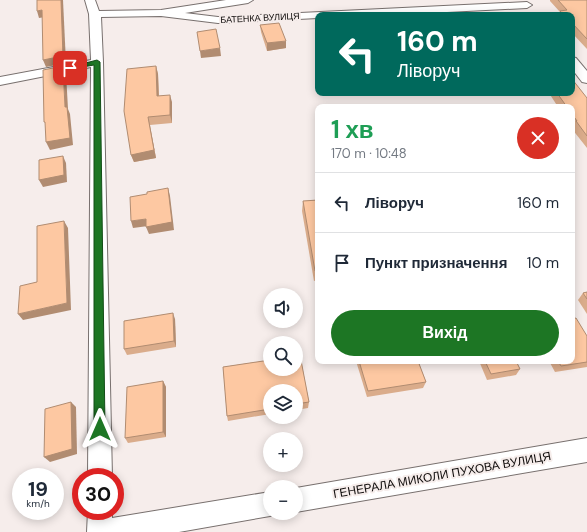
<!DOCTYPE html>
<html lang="uk">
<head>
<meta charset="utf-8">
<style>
	:root { --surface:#fff; --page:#f6f6f7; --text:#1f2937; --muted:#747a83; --line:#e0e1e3; --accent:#1d7624 }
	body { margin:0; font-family:"DM Sans",sans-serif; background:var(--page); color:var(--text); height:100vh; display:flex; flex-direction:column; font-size:15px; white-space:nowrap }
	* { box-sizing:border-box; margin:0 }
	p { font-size:13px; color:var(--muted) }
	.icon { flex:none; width:22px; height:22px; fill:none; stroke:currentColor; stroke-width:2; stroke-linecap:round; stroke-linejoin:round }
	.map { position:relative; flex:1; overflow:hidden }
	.panel { position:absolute; left:315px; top:104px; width:260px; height:260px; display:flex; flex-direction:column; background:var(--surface); border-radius:8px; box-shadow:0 2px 10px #0003 }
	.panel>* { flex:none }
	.top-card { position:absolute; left:315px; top:12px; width:260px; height:84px; border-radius:8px; box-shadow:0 2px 10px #0003; background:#00695c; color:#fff; overflow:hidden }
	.tools { position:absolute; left:263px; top:288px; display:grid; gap:8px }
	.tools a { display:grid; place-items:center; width:40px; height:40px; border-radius:50%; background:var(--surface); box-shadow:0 2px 10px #0003; font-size:20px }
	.speed { position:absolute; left:12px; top:468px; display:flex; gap:8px; font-size:20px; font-weight:700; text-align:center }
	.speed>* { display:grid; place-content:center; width:52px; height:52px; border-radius:50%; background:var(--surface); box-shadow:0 2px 10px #0003; line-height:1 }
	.speed small { font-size:10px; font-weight:400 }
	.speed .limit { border:6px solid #d22; background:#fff; color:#111 }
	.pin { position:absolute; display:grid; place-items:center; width:34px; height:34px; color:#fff; margin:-17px; border-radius:8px; box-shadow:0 2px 6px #0006 }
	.me { position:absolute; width:44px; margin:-22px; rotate:0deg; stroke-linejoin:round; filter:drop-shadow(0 0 3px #0008) }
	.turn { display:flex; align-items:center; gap:14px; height:84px; padding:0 16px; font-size:18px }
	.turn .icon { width:52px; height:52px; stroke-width:2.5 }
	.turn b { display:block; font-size:28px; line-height:34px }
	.round { display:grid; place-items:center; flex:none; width:42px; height:42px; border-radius:21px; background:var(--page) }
	.summary { display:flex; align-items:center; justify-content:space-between; height:68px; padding:0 16px }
	h1 { font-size:24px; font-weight:700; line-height:30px; color:#1e9e55 }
	.primary-button { display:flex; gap:8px; margin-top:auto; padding:8px 16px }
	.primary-button a { flex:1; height:46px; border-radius:24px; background:var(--accent); color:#fff; font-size:16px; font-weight:700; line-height:46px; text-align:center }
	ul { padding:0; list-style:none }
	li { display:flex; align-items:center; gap:12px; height:60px; padding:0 16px; border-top:1px solid var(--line) }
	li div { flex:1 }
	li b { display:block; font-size:15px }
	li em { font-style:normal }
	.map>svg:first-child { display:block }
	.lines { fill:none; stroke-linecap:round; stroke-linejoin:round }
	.street-casing { stroke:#78706e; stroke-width:2 }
	.street { fill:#fff; fill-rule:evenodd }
	.wall { fill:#daac8b }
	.shaded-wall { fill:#b18c71 }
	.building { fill:#fdc8a2; stroke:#b18c71 }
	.route { fill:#1d7624; stroke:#134d17 }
	.labels { text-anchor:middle; stroke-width:4; stroke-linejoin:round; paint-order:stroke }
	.far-street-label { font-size:9px; fill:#100d0c; stroke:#f6edeb }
	.near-street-label { font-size:12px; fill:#100d0c; stroke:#f6edeb }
</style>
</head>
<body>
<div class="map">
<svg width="587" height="532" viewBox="0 0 587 532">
	<rect width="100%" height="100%" fill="#f6edeb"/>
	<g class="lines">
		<g class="street-casing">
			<g id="street">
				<polygon points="85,0 95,0 99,11 161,10 226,0 253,0 248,3 185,13 218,17 527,2 532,5 527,8 389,15 318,15 318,18 218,23 161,16 101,17 103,62 112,477 88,477 91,67 0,85 0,77 91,60 89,14"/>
				<polygon points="572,57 576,58 587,71 587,83 582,82 572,69"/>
				<polygon points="587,438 587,462 296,512 296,488"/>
				<polygon points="270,492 270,513 278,513 270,516 179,532 87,532 88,511 112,511 112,518"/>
			</g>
		</g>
		<use href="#street" class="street"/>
	</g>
	<g class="wall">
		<polygon points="550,0 587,0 587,49 572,33 572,15 558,15 560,12 550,1"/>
		<polygon points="260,25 286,48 267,51 261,32"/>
		<polygon points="156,66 158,74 159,96 172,102 172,123 150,125 156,158 134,162 131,155"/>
		<polygon points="549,93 572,93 587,98 587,148 572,129 573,127 572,126 572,107 558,107"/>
		<polygon points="318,200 318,280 314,281 302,211 303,201"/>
		<polygon points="587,292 587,314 578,300 583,293"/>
		<polygon points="175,319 176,347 127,355 124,349"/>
		<polygon points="587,336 587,367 555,372 549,361 572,361"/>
		<polygon points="296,355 300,355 309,402 308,408 296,410 296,391 270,391 270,414 228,421 227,416 223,367 270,360 270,369 296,369"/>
		<polygon points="356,361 418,361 426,382 423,388 367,397"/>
		<polygon points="479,361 516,361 520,369 516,375 487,380"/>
		<polygon points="163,381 166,387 166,437 128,443 125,438"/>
	</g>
	<g class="shaded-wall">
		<polygon points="61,0 63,0 66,63 46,67 43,60"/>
		<polygon points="42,10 45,17 39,18 37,11"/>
		<polygon points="286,41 286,48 267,51 267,43"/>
		<polygon points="220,48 221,56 201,58 200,51"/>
		<polygon points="63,66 66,73 68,109 70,114 73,145 50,150 46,142 65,107"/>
		<polygon points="156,66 158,74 159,103 157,96"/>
		<polygon points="170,95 172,102 172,123 170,115"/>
		<polygon points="148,117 156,158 134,162 131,155"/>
		<polygon points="63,156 66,163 67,182 43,187 39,180"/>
		<polygon points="168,188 170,196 174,230 149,234 146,227"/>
		<polygon points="146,219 148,226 133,228 131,221"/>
		<polygon points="64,221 68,228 71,310 23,320 18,314 67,303"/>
		<polygon points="173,313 175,319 176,347 174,341"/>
		<polygon points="163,381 166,387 166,437 163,432"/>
		<polygon points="71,402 76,407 77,454 50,462 44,457"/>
	</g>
	<g class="building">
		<polygon points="37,0 61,0 63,56 43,60 42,10 37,11"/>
		<polygon points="558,0 587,0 587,39 572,23 572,15 564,15 560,11 567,10"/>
		<polygon points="471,14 472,15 444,15"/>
		<polygon points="279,23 286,41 267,43 260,25"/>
		<polygon points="216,29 220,48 200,51 197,32"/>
		<polygon points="63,66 65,107 67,107 70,138 46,142 45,122 44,122 43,70"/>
		<polygon points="156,66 157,96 170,95 170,115 148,117 154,150 131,155 124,111 127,69"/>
		<polygon points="572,79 587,98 587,136 576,121 577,121 572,114 572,107 567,107 557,93 572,93"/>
		<polygon points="63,156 64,175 39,180 39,160"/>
		<polygon points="168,188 172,222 146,227 146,219 131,221 130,197 147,194 147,192"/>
		<polygon points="318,200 318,271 315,271 303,201"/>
		<polygon points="64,221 67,303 18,314 20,286 37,282 37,226"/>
		<polygon points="587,292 587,299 583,293"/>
		<polygon points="173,313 174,341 124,349 124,321"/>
		<polygon points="576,318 587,336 587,362 561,366 558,361 572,361 572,319"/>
		<polygon points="296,355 300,355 309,402 296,404 296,391 270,391 270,409 227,416 223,367 270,360 270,369 296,369"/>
		<polygon points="359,361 418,361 426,382 368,391"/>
		<polygon points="485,361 516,361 520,369 491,374"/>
		<polygon points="163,381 163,432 125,438 127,387"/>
		<polygon points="71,402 72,449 44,457 45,409"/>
	</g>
	<polygon class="route" points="97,60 100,62 105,429 104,433 100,435 96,433 94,429 94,65 70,69 67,68"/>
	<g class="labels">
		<g class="far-street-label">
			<text transform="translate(260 18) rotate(-3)" y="3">БАТЕНКА ВУЛИЦЯ</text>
		</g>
		<g class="near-street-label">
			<text transform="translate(442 475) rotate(-10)" y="4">ГЕНЕРАЛА МИКОЛИ ПУХОВА ВУЛИЦЯ</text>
		</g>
	</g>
</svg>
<div class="tools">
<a><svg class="icon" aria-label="sound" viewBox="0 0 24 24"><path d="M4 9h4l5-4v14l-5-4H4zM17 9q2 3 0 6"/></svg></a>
<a><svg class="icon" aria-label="search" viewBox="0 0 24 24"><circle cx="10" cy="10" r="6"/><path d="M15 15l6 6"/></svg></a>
<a><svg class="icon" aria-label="layers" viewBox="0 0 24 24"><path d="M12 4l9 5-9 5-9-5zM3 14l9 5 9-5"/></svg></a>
<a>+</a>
<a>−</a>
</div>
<div class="speed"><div>19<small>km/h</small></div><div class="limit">30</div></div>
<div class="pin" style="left:70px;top:68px;background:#d93025"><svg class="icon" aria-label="arrive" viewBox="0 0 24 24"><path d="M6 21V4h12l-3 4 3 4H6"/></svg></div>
<svg class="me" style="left:100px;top:429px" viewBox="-20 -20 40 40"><path d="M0-17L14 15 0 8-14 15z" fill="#1d7624" stroke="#fff" stroke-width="4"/></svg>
<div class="top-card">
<div class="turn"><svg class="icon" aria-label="left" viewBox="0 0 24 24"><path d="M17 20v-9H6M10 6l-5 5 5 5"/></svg><div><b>160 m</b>Ліворуч</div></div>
</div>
<section class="panel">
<div class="summary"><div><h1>1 хв</h1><p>170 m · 10:48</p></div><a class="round" style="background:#d93025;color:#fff"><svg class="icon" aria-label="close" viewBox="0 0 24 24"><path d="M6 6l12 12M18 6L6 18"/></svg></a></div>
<ul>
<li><svg class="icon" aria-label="left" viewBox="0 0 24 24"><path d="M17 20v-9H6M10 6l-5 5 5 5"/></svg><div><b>Ліворуч</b></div><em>160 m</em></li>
<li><svg class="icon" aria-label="arrive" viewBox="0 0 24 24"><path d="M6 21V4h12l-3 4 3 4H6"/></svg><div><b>Пункт призначення</b></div><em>10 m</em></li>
</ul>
<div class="primary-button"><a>Вихід</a></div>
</section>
</div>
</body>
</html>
